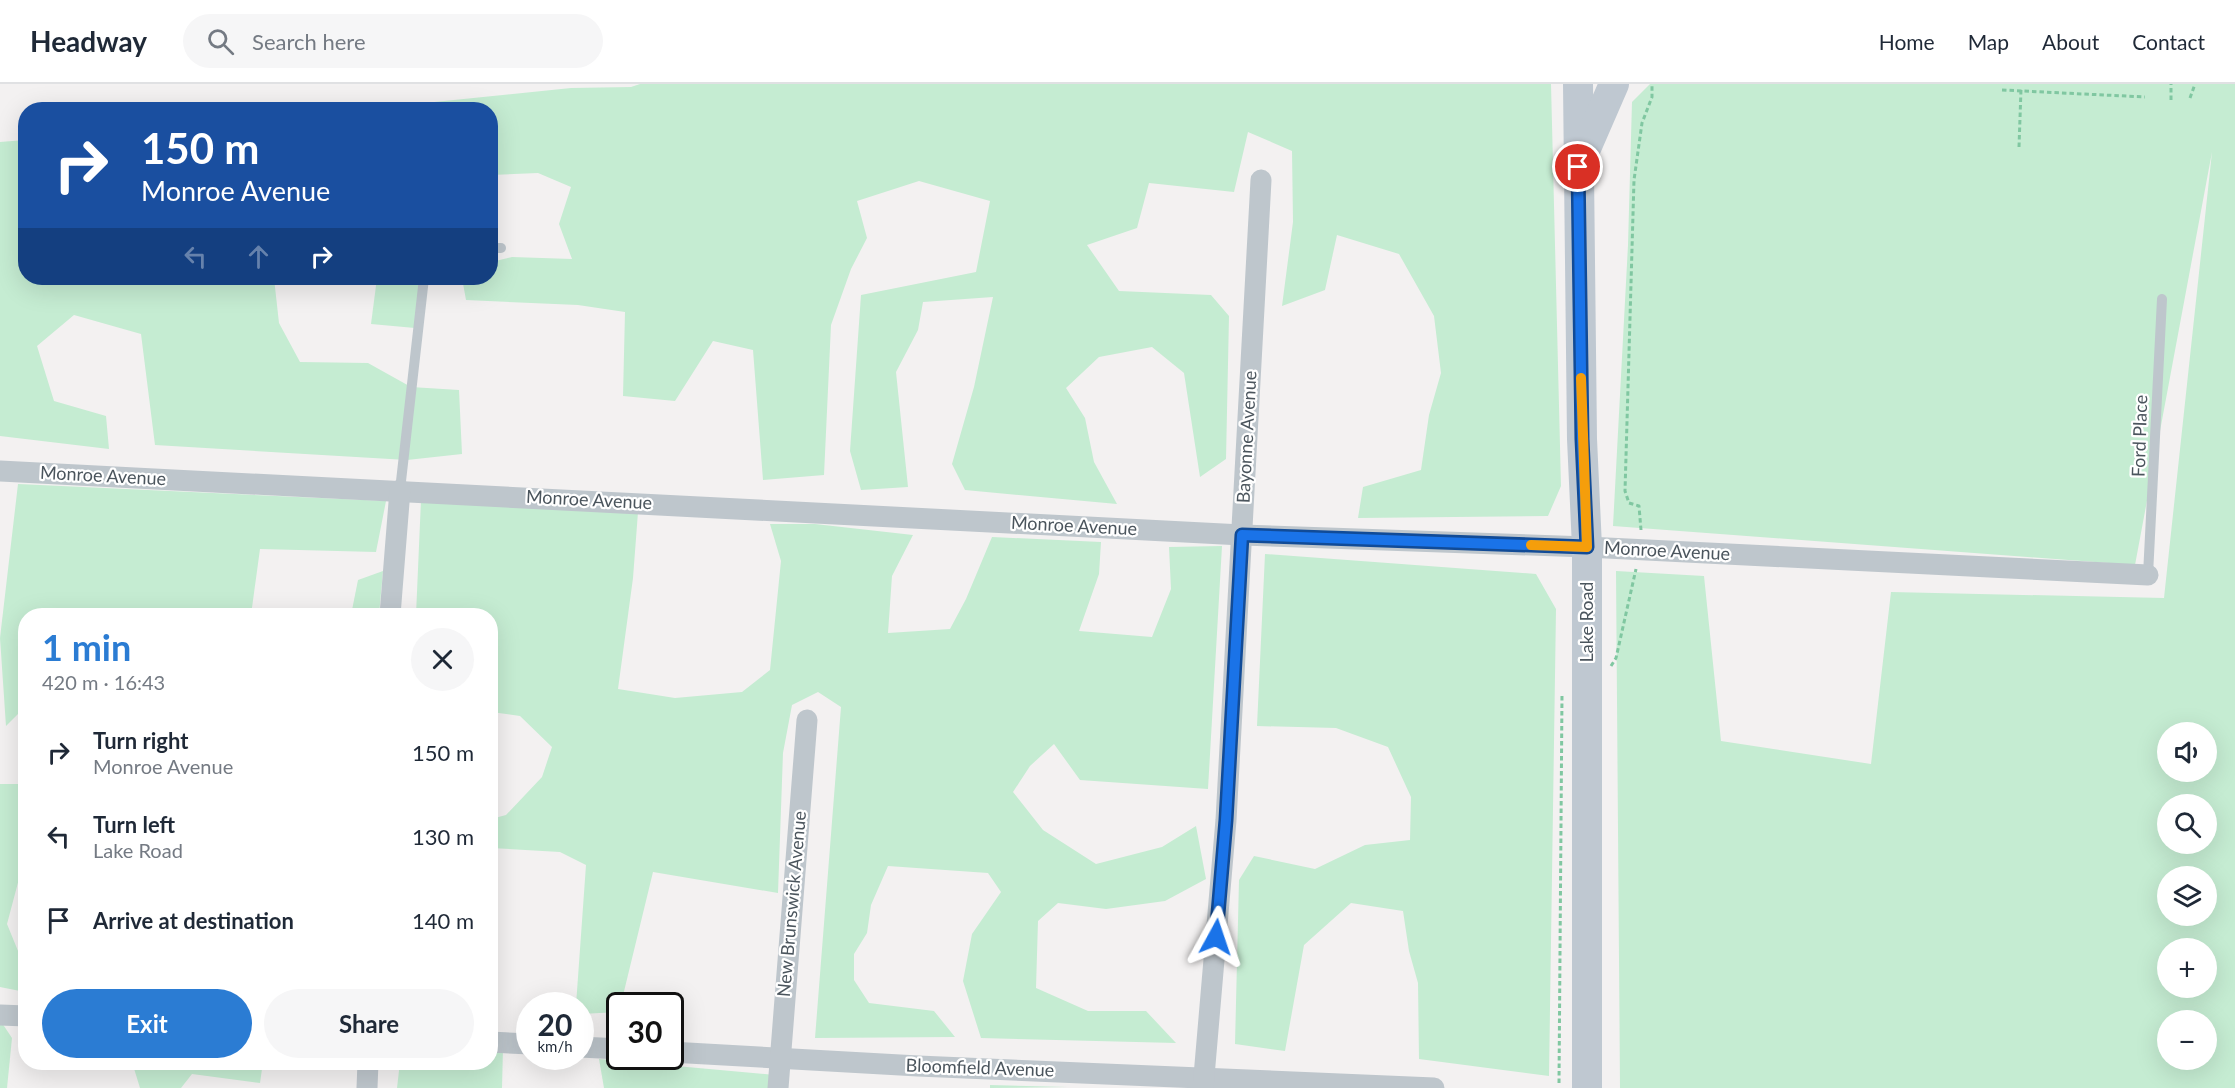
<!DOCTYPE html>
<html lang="en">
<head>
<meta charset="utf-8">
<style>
	:root { --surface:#fff; --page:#f6f6f7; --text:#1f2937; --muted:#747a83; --line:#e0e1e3; --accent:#2b7cd3 }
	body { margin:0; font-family:Lato,sans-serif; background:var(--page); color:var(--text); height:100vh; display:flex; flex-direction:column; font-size:22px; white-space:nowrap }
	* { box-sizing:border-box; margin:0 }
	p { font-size:20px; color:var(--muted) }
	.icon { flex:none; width:33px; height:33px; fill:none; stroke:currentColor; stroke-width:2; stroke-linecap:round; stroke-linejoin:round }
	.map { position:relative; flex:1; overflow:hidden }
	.sheet { position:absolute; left:18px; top:524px; width:480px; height:462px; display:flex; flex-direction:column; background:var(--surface); border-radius:24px; box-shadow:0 6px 24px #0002 }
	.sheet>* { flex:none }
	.guide { position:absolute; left:18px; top:18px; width:480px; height:183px; border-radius:24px; box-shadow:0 6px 24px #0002; background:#1a4fa0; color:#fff; overflow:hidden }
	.fabs { position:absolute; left:2157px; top:638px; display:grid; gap:12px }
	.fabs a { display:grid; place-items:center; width:60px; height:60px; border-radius:50%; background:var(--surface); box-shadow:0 6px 24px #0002; font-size:30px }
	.speed { position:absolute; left:516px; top:908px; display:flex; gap:12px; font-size:30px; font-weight:700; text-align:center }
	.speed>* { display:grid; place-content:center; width:78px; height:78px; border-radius:50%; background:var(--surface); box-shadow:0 6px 24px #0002; line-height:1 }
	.speed small { font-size:15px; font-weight:400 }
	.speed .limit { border:3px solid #111; border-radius:9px; background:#fff; color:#111 }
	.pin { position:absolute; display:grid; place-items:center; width:51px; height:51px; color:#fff; margin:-26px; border:3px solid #fff; border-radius:50%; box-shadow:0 2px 6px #0007 }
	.me { position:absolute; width:66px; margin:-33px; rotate:5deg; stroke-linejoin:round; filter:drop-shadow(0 0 4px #0008) }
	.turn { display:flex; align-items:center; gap:21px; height:126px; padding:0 24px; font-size:27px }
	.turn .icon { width:78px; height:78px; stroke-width:2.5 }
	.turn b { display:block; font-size:42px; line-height:51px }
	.lanes { display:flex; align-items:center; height:57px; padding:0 24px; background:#0003; justify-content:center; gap:30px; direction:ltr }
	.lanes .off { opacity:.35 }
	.round { display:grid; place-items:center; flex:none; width:63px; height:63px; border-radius:32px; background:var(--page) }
	.headline { display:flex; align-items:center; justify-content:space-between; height:102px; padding:0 24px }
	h1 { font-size:36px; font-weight:700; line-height:45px; color:var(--accent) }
	.action { display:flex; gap:12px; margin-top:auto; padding:12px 24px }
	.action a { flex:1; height:69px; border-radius:36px; background:var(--accent); color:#fff; font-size:24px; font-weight:700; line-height:69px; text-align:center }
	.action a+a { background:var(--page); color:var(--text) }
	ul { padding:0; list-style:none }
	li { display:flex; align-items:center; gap:18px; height:84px; padding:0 24px }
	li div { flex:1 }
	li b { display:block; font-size:22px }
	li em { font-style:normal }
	header { display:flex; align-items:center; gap:36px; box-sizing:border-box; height:84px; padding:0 30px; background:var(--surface); border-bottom:2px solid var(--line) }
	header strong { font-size:28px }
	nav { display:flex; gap:33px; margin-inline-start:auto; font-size:21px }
	.search { width:420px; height:54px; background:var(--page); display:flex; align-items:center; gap:15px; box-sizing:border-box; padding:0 21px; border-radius:33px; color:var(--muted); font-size:22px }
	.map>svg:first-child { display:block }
	.green { fill:#c5ecd2; fill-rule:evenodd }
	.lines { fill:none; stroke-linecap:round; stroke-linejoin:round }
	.path { stroke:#80c7a1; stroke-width:3; stroke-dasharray:4.5 3; stroke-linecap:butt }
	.lane { stroke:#bec6cc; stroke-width:10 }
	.street { stroke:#bec6cc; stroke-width:21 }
	.secondary { stroke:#bfc8d1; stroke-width:30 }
	.route-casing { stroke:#114b97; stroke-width:15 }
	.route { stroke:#1a73e8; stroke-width:10 }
	.slow { stroke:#f59e0b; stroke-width:10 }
	.labels { text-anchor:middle; stroke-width:4.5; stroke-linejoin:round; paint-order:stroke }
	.street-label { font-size:18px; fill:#4b555d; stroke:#fff }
</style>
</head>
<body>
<header>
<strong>Headway</strong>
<div class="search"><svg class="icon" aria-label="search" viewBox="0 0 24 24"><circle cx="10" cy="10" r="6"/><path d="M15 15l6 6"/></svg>Search here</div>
<nav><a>Home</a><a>Map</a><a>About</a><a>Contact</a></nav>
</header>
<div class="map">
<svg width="2235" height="1004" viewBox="0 0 2235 1004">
	<rect width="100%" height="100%" fill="#f3f1f1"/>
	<g class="green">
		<polygon points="640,0 1551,0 1561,402 1548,432 1358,434 1363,403 1421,386 1429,331 1441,289 1434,232 1399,170 1337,151 1325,206 1282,222 1293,138 1292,67 1248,48 1234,108 1149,99 1137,144 1087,161 1119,207 1211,211 1229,232 1226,375 1200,393 1184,289 1152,263 1099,273 1066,304 1085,334 1094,378 1117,420 965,406 952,380 974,303 993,213 923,218 918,246 896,288 908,403 861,406 850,367 861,211 976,188 990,117 919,97 857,117 867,154 851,185 831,241 824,391 763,396 753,266 713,257 675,317 623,312 625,228 578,221 466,216 462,194 490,194 491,178 512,173 572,175 559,140 571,103 538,89 491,91 490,26 366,25 571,4 631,3"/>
		<path d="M1650,0H2235V1004H1620L1616,487L1704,492L1721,657L1871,680L1891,508L2164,514L2212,68L2135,481L1613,442L1628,161L1632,18ZM2168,648H2206V687H2168ZM2168,720H2206V759H2168ZM2168,792H2206V831H2168ZM2168,864H2206V903H2168ZM2168,936H2206V975H2168Z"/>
		<polygon points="25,56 26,194 274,194 279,239 300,278 368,279 411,303 459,306 462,370 407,376 155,361 141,250 74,231 37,262 54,317 106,332 109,365 0,352 0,58"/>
		<polygon points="377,194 423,194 415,244 371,240"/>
		<polygon points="18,400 386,417 376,468 260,465 251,531 26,531 25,623 6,642 0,554"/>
		<polygon points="421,416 638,428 633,494 618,605 675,614 742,608 770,586 781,477 770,440 815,440 913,451 892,492 888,549 950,545 966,515 992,453 1101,458 1099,490 1079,547 1152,553 1171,505 1169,463 1222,462 1208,705 1080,696 1054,660 1030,682 1013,708 1043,746 1096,780 1162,763 1196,742 1206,795 1165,817 1106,825 1058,819 1038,837 1036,904 1088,927 1146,927 1176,959 981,954 963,897 972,850 1001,808 988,789 888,782 871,821 867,849 854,870 854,896 869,919 934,927 955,953 815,954 841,623 818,608 792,621 783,669 778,809 653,788 619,928 581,930 580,921 576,921 586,781 560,768 491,764 491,735 506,731 542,693 552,663 520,632 491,628 490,531 416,531"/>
		<polygon points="1265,470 1536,490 1556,525 1549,992 1419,975 1418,899 1409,867 1403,827 1351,819 1304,861 1285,967 1235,960 1239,796 1254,772 1315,785 1365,761 1410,756 1411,713 1388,663 1336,644 1257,642"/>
		<polygon points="383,487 379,531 351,531 358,496"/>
		<polygon points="0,700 25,700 25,786 20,791 7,840 25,884 25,908 0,903"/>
		<polygon points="0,936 12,954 7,1004 0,1004"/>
		<polygon points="491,964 503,964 502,1004 397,1004 400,978 490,978"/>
		<polygon points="599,975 775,991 774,1004 604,1004"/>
		<polygon points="132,978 263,978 260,999 192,990 181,1004 140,1004"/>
		<polygon points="990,1001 1068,1003 990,1004"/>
	</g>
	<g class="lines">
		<g class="path">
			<polyline points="2002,6 2145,13"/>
			<polyline points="2190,14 2195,0"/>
			<polyline points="2171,16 2171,0"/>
			<polyline points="2019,63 2021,5"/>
			<polyline points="1641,446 1639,422 1629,419 1625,407 1634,96 1642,39 1652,13 1652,0"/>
			<polyline points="1611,582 1616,574 1636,485"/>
			<polyline points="1559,999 1562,611"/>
		</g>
		<g class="lane">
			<polyline points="490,164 501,164"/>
			<polyline points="400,406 424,194"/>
			<polyline points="2148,491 2162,215"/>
		</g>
		<g class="street">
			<polyline points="0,387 1242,451 1587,463 2148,491"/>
			<polyline points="390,531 400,406"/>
			<polyline points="0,931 26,932"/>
			<polyline points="490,958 530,960"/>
			<polyline points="580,963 620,965"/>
			<polyline points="670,968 918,982 1434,1004"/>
			<polyline points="367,1004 368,978"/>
			<polyline points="778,1004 807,636"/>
			<polyline points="1203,1004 1226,736 1261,96"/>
		</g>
		<g class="secondary">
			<polyline points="1578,0 1582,355 1587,463 1587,1004"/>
			<polyline points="1584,69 1614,0"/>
		</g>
	</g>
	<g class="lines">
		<g class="route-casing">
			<polyline id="route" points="1216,853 1226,736 1242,451 1587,463 1582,355 1578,83"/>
		</g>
		<use href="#route" class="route"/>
		<polyline class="slow" points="1531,461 1587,463 1581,294"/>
	</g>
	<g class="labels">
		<g class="street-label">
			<text transform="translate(2140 352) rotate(-88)" y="6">Ford Place</text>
			<text transform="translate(1247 353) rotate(-87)" y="6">Bayonne Avenue</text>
			<text transform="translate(103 392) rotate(3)" y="6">Monroe Avenue</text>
			<text transform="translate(589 416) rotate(3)" y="6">Monroe Avenue</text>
			<text transform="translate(1074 442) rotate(3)" y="6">Monroe Avenue</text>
			<text transform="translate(1667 467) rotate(3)" y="6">Monroe Avenue</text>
			<text transform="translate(1587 538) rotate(-90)" y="6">Lake Road</text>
			<text transform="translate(792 820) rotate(-85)" y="6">New Brunswick Avenue</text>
			<text transform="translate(980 984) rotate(2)" y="6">Bloomfield Avenue</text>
		</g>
	</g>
</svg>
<div class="fabs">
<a><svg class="icon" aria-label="sound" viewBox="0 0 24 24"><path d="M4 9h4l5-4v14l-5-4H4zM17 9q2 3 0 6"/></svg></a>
<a><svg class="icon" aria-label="search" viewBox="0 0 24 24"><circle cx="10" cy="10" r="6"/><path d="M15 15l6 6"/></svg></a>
<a><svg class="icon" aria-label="layers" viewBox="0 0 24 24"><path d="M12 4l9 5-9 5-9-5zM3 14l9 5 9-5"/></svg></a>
<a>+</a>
<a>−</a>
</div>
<div class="speed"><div>20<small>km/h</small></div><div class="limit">30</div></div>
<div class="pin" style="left:1578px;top:83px;background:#d93025"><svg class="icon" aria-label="arrive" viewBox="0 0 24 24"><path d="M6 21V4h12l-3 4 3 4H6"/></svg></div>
<svg class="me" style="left:1216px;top:853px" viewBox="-20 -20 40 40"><path d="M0-17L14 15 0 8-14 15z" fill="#1a73e8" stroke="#fff" stroke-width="4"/></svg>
<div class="guide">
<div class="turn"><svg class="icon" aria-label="right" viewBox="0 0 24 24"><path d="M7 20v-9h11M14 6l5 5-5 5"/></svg><div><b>150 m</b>Monroe Avenue</div></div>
<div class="lanes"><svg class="icon off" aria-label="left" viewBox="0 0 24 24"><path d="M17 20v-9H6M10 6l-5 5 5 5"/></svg><svg class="icon off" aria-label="ahead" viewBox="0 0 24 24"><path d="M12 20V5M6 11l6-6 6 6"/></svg><svg class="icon" aria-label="right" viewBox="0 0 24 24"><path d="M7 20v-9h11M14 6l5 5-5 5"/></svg></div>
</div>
<section class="sheet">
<div class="headline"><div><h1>1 min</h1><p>420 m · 16:43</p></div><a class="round"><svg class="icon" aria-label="close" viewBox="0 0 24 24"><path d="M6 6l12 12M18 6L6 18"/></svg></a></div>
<ul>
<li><svg class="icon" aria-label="right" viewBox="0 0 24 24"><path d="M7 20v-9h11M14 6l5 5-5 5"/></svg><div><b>Turn right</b><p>Monroe Avenue</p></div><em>150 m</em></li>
<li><svg class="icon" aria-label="left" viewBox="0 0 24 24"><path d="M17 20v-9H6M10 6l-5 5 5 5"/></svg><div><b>Turn left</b><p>Lake Road</p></div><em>130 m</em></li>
<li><svg class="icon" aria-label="arrive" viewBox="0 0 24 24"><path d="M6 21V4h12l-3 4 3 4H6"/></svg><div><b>Arrive at destination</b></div><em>140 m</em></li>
</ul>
<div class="action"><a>Exit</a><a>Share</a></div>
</section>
</div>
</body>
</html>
